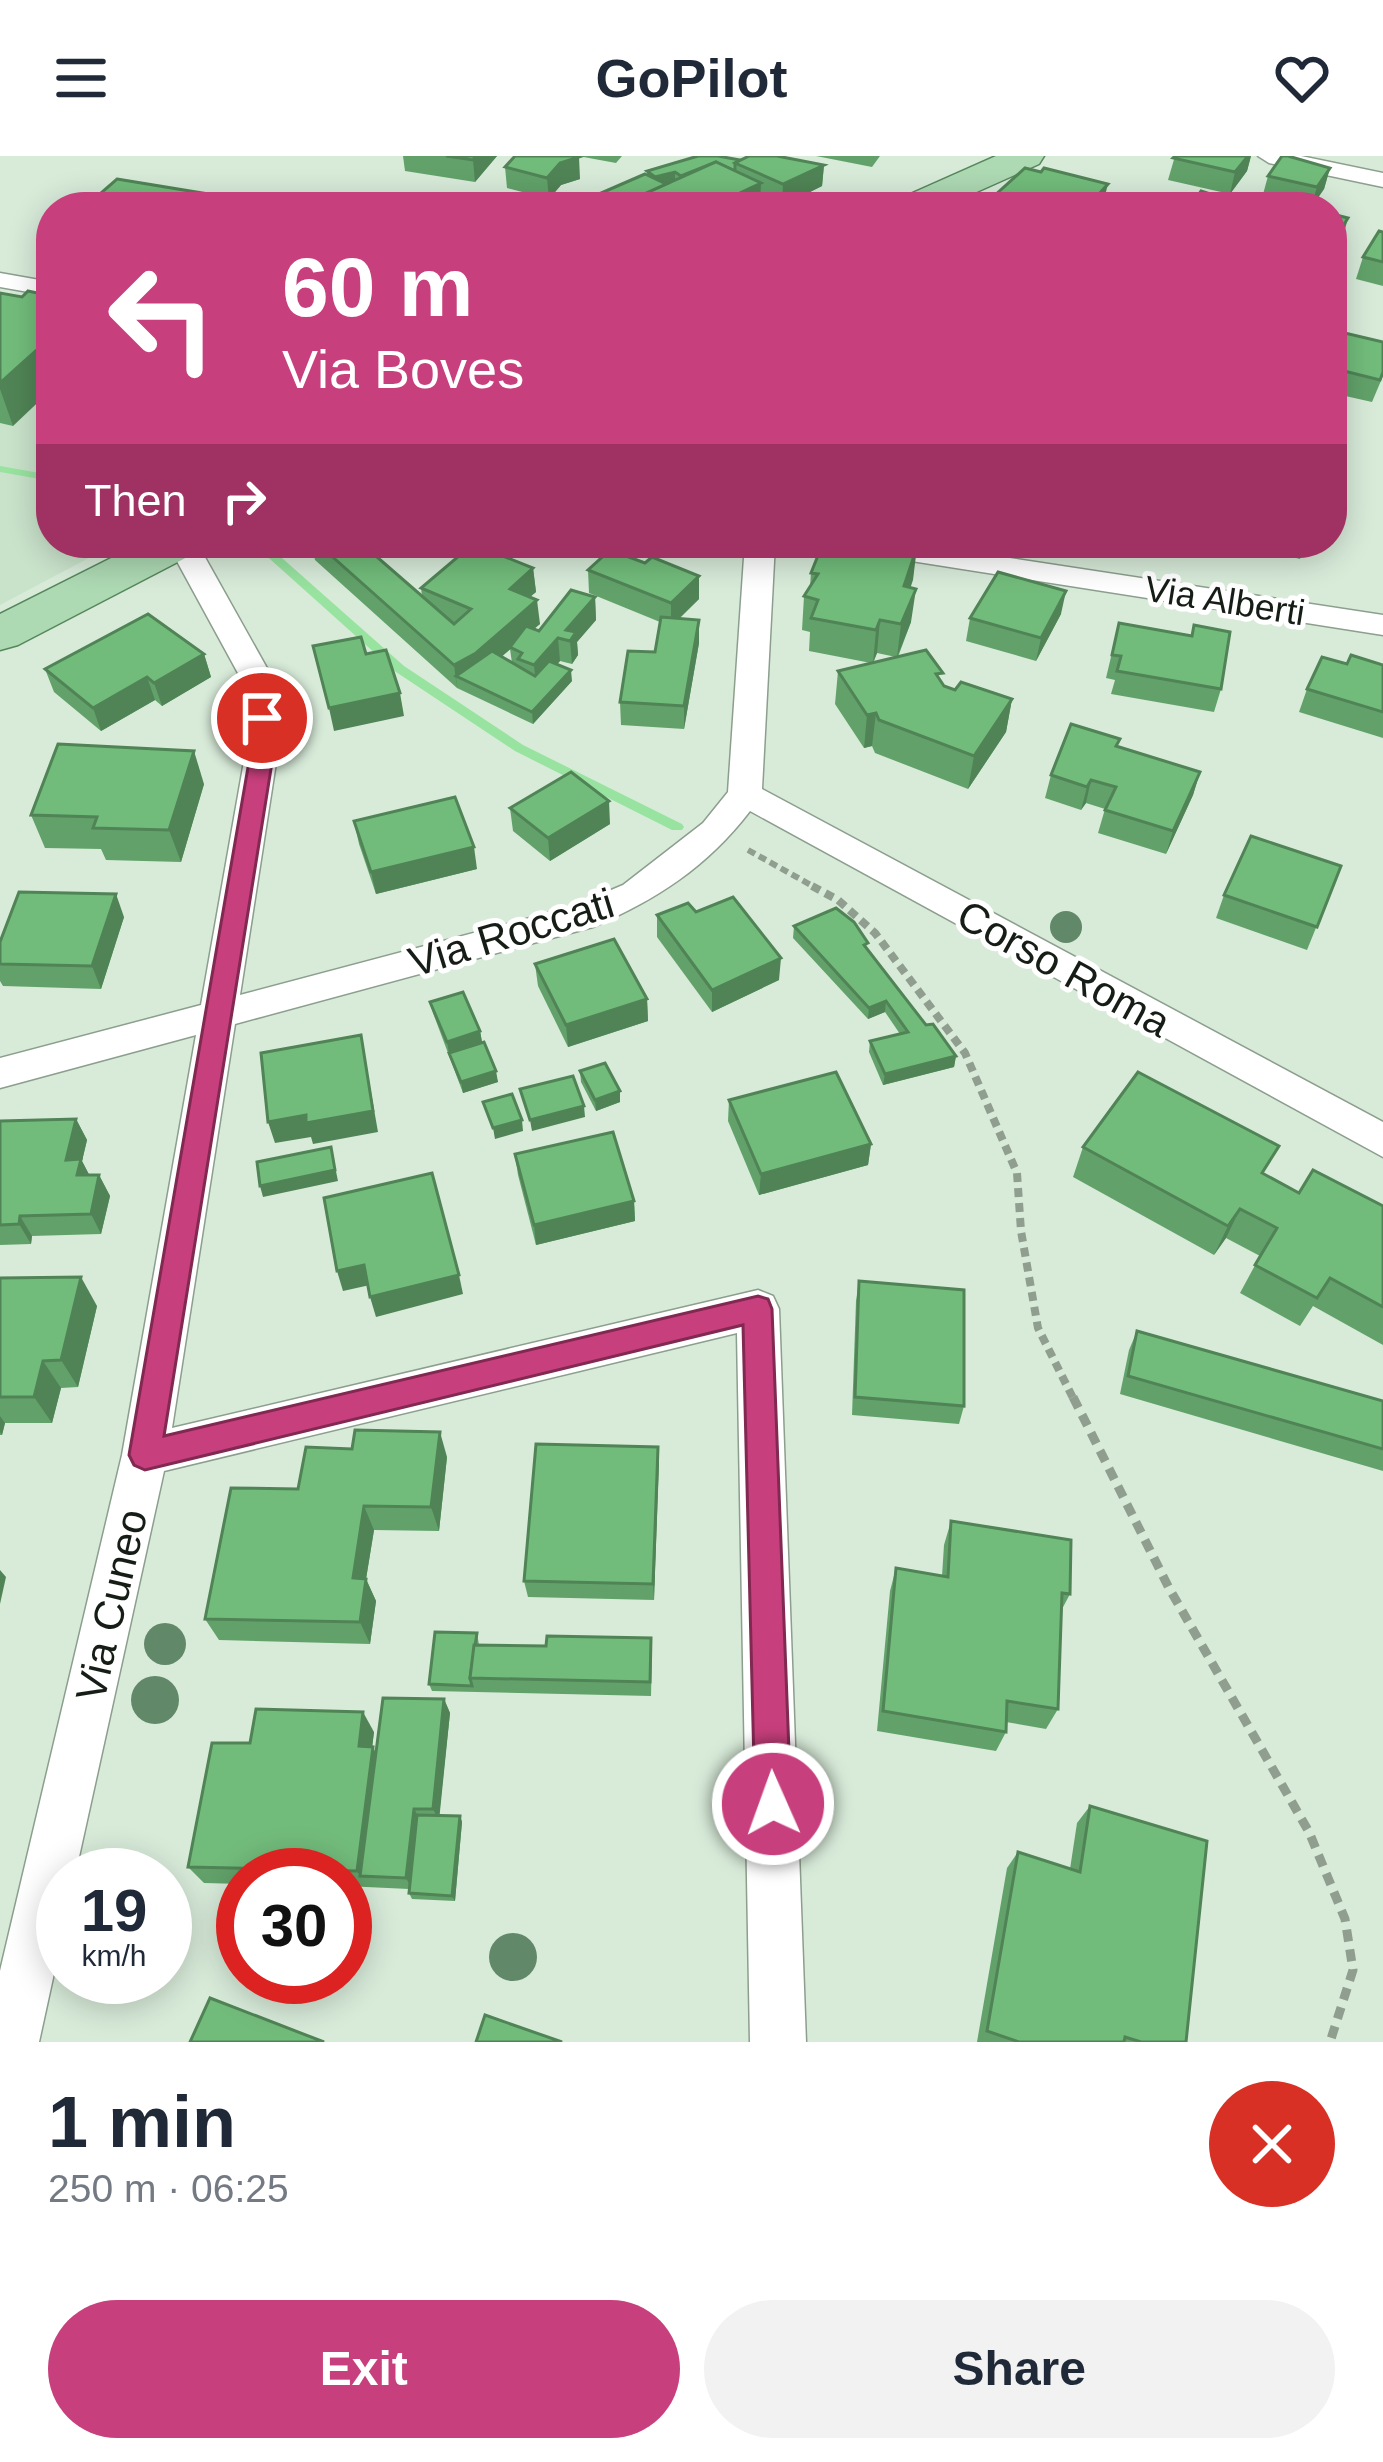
<!DOCTYPE html>
<html lang="en">
<head>
<meta charset="utf-8">
<style>
	:root { --surface:#fff; --page:#f2f2f3; --text:#1f2937; --muted:#747a83; --accent:#c73f7c }
	body { margin:0; font-family:Helvetica,sans-serif; background:var(--page); color:var(--text); height:100vh; display:flex; flex-direction:column; font-size:45px; white-space:nowrap }
	* { box-sizing:border-box; margin:0 }
	p { font-size:39px; color:var(--muted) }
	.icon { flex:none; width:66px; height:66px; fill:none; stroke:currentColor; stroke-width:2; stroke-linecap:round; stroke-linejoin:round }
	.map { position:relative; height:1886px; overflow:hidden }
	.side { display:flex; flex-direction:column; background:var(--surface); flex:1 }
	.side>* { flex:none }
	.banner { position:absolute; left:36px; top:36px; width:1311px; height:366px; border-radius:48px; box-shadow:0 6px 30px #0003; background:#c73f7c; color:#fff; overflow:hidden }
	.speed { position:absolute; left:36px; top:1692px; display:flex; gap:24px; font-size:60px; font-weight:700; text-align:center }
	.speed>* { display:grid; place-content:center; width:156px; height:156px; border-radius:50%; background:var(--surface); box-shadow:0 6px 30px #0003; line-height:1 }
	.speed small { font-size:30px; font-weight:400 }
	.speed .limit { border:18px solid #d22; background:#fff; color:#111 }
	.pin { position:absolute; display:grid; place-items:center; width:102px; height:102px; color:#fff; margin:-51px; border:6px solid #fff; border-radius:50%; box-shadow:0 3px 12px #0007 }
	.me { position:absolute; width:132px; margin:-66px; rotate:358deg; stroke-linejoin:round; filter:drop-shadow(0 0 9px #0008) }
	.turn { display:flex; align-items:center; gap:42px; height:252px; padding:0 48px; font-size:54px }
	.turn .icon { width:156px; height:156px; stroke-width:2.5 }
	.turn b { display:block; font-size:84px; line-height:102px }
	.then { display:flex; align-items:center; height:114px; padding:0 48px; background:#0003; gap:24px; font-size:45px }
	.round { display:grid; place-items:center; flex:none; width:126px; height:126px; border-radius:63px; background:var(--page) }
	.headline { display:flex; align-items:center; justify-content:space-between; height:204px; padding:0 48px }
	h1 { font-size:72px; font-weight:700; line-height:90px }
	.primary-button { display:flex; gap:24px; margin-top:auto; padding:24px 48px }
	.primary-button a { flex:1; height:138px; border-radius:72px; background:var(--accent); color:#fff; font-size:48px; font-weight:700; line-height:138px; text-align:center }
	.primary-button a+a { background:var(--page); color:var(--text) }
	header { display:flex; justify-content:space-between; align-items:center; height:156px; padding:0 48px; background:var(--surface); font-size:54px; font-weight:700 }
	.map>svg:first-child { display:block }
	.built { fill:#c9e2ca }
	.lines { fill:none; stroke-linecap:round; stroke-linejoin:round }
	.stream { fill:#98e3a0; fill-rule:evenodd }
	.street-casing { stroke:#8c9e8d; stroke-width:3 }
	.primary-casing { stroke:#55875b; stroke-width:3 }
	.path-far2 { stroke:#909e90; stroke-width:6; stroke-dasharray:8 4.5; stroke-linecap:butt }
	.path-far1 { stroke:#909e90; stroke-width:8; stroke-dasharray:9 6; stroke-linecap:butt }
	.path { stroke:#909e90; stroke-width:9; stroke-dasharray:12 8; stroke-linecap:butt }
	.street { fill:#fff; fill-rule:evenodd }
	.primary { fill:#add9b3; fill-rule:evenodd }
	.tree { fill:#618869 }
	.wall { fill:#62a26a; fill-rule:evenodd }
	.shaded-wall { fill:#508456 }
	.building { fill:#72bc7b; stroke:#508456; stroke-width:3 }
	.route { fill:#c73f7c; stroke:#812951; stroke-width:3 }
	.labels { text-anchor:middle; stroke-width:10; stroke-linejoin:round; paint-order:stroke }
	.far-street-label { font-size:36px; fill:#161d16; stroke:#fff }
	.street-label { font-size:42px; fill:#161d16; stroke:#fff }
</style>
</head>
<body>
<header><svg class="icon" aria-label="menu" viewBox="0 0 24 24"><path d="M4 6h16M4 12h16M4 18h16"/></svg>GoPilot<svg class="icon" aria-label="heart" viewBox="0 0 24 24"><path d="M12 20l-8-8c-3-5 5-10 8-4 3-6 11-1 8 4z"/></svg></header>
<div class="map">
<svg width="1383" height="1886" viewBox="0 0 1383 1886">
	<rect width="100%" height="100%" fill="#d8ebd9"/>
	<polygon class="built" points="0,139 51,148 51,387 117,387 0,449"/>
	<g class="lines">
		<g class="stream">
			<polygon points="0,310 51,319 51,325 0,316"/>
			<polygon points="252,387 265,387 404,510 523,589 682,668 684,671 682,674 672,674 515,595 396,516"/>
		</g>
		<g class="street-casing">
			<g id="street">
				<polygon points="1258,0 1301,0 1383,17 1383,31 1269,7"/>
				<polygon points="0,117 51,126 51,140 0,131"/>
				<path d="M167,387H197L277,530L278,594L240,839L571,751L623,729L703,667L728,636L745,387H775L762,633L1383,966V1001L750,655C707,711 656,744 593,771L235,868L172,1272L758,1134L773,1140L779,1153L806,1886H750L737,1177L164,1315L75,1719H63V1776L39,1886H0V1815L122,1299L196,879L0,932V902L201,849L246,594L245,530Z"/>
				<polygon points="839,387 911,387 1383,459 1383,479 854,396"/>
			</g>
		</g>
		<g class="primary-casing">
			<g id="primary">
				<polygon points="996,0 1044,0 1039,8 943,51 893,51 899,43"/>
				<polygon points="141,387 202,387 195,397 18,489 0,494 0,458"/>
			</g>
		</g>
		<polyline class="path-far2" points="748,694 818,733"/>
		<polyline class="path-far1" points="812,730 838,744 875,777 965,897 1017,1017 1021,1075 1038,1172 1074,1244"/>
		<polyline class="path" points="1073,1241 1169,1432 1309,1676 1345,1763 1353,1814 1330,1886"/>
		<use href="#street" class="street"/>
		<use href="#primary" class="primary"/>
	</g>
	<g class="tree">
		<circle cx="1066" cy="771" r="16"/>
		<circle cx="165" cy="1488" r="21"/>
		<circle cx="155" cy="1544" r="24"/>
		<circle cx="513" cy="1801" r="24"/>
	</g>
	<g class="wall">
		<polygon points="403,0 497,0 475,26 405,15"/>
		<polygon points="578,0 622,0 616,7"/>
		<polygon points="816,0 880,0 872,11"/>
		<polygon points="1175,0 1251,0 1247,15 1230,38 1168,24"/>
		<polygon points="740,4 824,9 822,30 782,50 761,40 760,51 647,19 647,15"/>
		<polygon points="505,11 580,23 561,29 549,43 507,32"/>
		<polygon points="1330,12 1324,33 1312,51 1301,51 1262,42 1268,20"/>
		<polygon points="1383,76 1383,130 1356,123 1363,101"/>
		<polygon points="0,137 22,141 13,270 0,267"/>
		<polygon points="1332,174 1383,220 1372,246 1332,237"/>
		<path d="M311,387H361L422,440L421,432L533,412L536,436L529,441L540,468L533,473L539,475L595,441L596,464L577,486L578,499L572,508L560,505L557,508L572,525L533,568L457,532L315,404ZM510,493L512,507L501,501Z"/>
		<polygon points="1238,387 1306,387 1300,403"/>
		<path d="M917,391L910,431L911,466L898,501L941,526L944,530L955,534L1012,543L1006,576L968,633L875,597L872,590L864,592L835,548L838,515L871,507L809,495L810,476L802,474L804,440L810,431L811,417ZM877,497L896,501L873,507Z"/>
		<polygon points="645,407 699,420 699,443 679,463 699,487 684,573 621,569 620,546 655,496 660,466 589,437 588,414"/>
		<polygon points="1061,458 1036,505 966,485 970,462"/>
		<polygon points="1119,467 1191,480 1194,469 1221,533 1214,556 1111,538 1115,524 1106,522"/>
		<polygon points="204,498 211,521 162,550 155,544 101,575 54,536 45,513"/>
		<polygon points="1347,508 1383,509 1383,582 1299,556 1307,533"/>
		<polygon points="1120,583 1117,591 1200,616 1193,639 1166,698 1098,677 1105,653 1086,647 1081,654 1045,642 1051,619"/>
		<polygon points="204,628 181,706 106,704 101,693 45,692 31,659"/>
		<polygon points="510,652 610,668 550,705 513,675"/>
		<polygon points="354,665 477,713 376,738 359,688"/>
		<polygon points="1341,710 1307,794 1216,762 1224,739"/>
		<polygon points="696,756 779,824 712,856 657,781 657,759"/>
		<polygon points="124,761 101,833 3,830 0,825 0,786"/>
		<polygon points="794,770 868,794 926,869 956,900 954,911 883,929 869,896 870,885 900,878 885,856 868,863 793,782"/>
		<polygon points="535,808 647,843 648,865 568,891 538,830"/>
		<polygon points="430,846 480,875 482,886 498,926 463,937 433,857"/>
		<polygon points="580,915 620,935 620,946 596,955 581,926"/>
		<polygon points="729,944 871,988 868,1009 759,1039 728,965"/>
		<polygon points="76,963 87,984 82,1005 89,1019 99,1019 110,1040 101,1078 32,1080 31,1088 0,1089 0,965"/>
		<polygon points="1083,991 1265,1019 1299,1037 1383,1050 1383,1189 1313,1150 1300,1170 1240,1137 1260,1100 1226,1082 1214,1099 1073,1021"/>
		<polygon points="515,998 634,1045 635,1065 536,1089 518,1019"/>
		<polygon points="0,1122 97,1150 78,1231 61,1232 52,1267 5,1267 2,1279 0,1279"/>
		<polygon points="859,1125 964,1250 959,1268 852,1259 856,1145"/>
		<polygon points="1137,1175 1383,1245 1383,1315 1120,1238 1129,1194"/>
		<polygon points="658,1291 654,1444 528,1441 524,1425"/>
		<polygon points="447,1301 439,1375 374,1374 366,1423 376,1445 370,1488 219,1484 205,1463 298,1333"/>
		<polygon points="951,1365 1070,1438 1061,1455 1058,1553 1046,1573 1006,1566 1006,1576 996,1595 877,1575 890,1435 896,1412 942,1420 944,1389"/>
		<polygon points="477,1477 479,1489 652,1497 651,1540 432,1535 429,1528"/>
		<polygon points="444,1543 450,1557 439,1659 460,1660 462,1666 455,1745 412,1743 409,1737 409,1733 345,1730 345,1719 243,1719 243,1728 204,1727 188,1711 250,1587 374,1576 372,1591 376,1598"/>
		<polygon points="1090,1650 1186,1886 977,1886 1007,1712 1018,1696 1070,1713 1077,1667"/>
	</g>
	<g class="shaded-wall">
		<polygon points="476,0 497,0 475,26 473,4"/>
		<polygon points="1248,0 1251,0 1247,15 1230,38 1235,16"/>
		<polygon points="579,1 580,23 561,29 549,43 547,22 560,7"/>
		<polygon points="824,9 822,30 782,50 783,28"/>
		<polygon points="1330,12 1324,33 1311,51 1317,31"/>
		<polygon points="675,16 675,27 655,33 655,21"/>
		<polygon points="761,27 760,51 710,51"/>
		<polygon points="1108,28 1102,51 1087,51"/>
		<polygon points="1348,62 1345,73 1333,92 1336,81"/>
		<polygon points="51,181 51,234 13,270 0,233 0,227"/>
		<polygon points="917,391 913,424 900,463 904,430"/>
		<polygon points="533,412 536,436 513,456 510,433"/>
		<polygon points="699,420 699,443 671,470 671,447"/>
		<polygon points="916,433 911,466 897,501 901,468"/>
		<polygon points="1066,435 1061,458 1036,505 1041,482"/>
		<polygon points="595,441 596,464 577,486 578,499 572,508 570,485 566,474"/>
		<polygon points="537,444 540,468 479,520 456,520 457,532 454,509"/>
		<polygon points="699,464 699,487 684,573 684,550"/>
		<polygon points="880,464 877,497 873,507 876,474"/>
		<polygon points="558,482 560,505 536,532 534,509"/>
		<polygon points="204,498 211,521 162,550 154,527"/>
		<polygon points="571,514 572,525 533,568 532,556"/>
		<polygon points="147,521 155,544 101,575 93,552"/>
		<polygon points="400,537 404,560 334,575 329,552"/>
		<polygon points="1012,543 1006,576 968,633 974,600"/>
		<polygon points="876,557 872,590 864,592 867,559"/>
		<polygon points="194,595 204,628 181,706 169,674"/>
		<polygon points="1200,616 1193,639 1166,698 1173,675"/>
		<polygon points="1091,624 1086,647 1081,654 1087,631"/>
		<polygon points="609,645 610,668 550,705 548,682"/>
		<polygon points="474,691 477,713 376,738 371,716"/>
		<polygon points="116,738 124,761 101,833 92,810"/>
		<polygon points="781,802 779,824 712,856 712,834"/>
		<polygon points="647,843 648,865 568,891 566,869"/>
		<polygon points="886,845 885,856 868,863 869,852"/>
		<polygon points="480,875 482,886 449,897 447,886"/>
		<polygon points="361,879 378,976 313,988 311,981 275,987 268,966"/>
		<polygon points="956,900 954,911 883,929 885,918"/>
		<polygon points="496,915 498,926 463,937 461,926"/>
		<polygon points="620,935 620,946 596,955 595,944"/>
		<polygon points="584,950 585,961 532,975 530,964"/>
		<polygon points="76,963 87,984 82,1005 92,1024 88,1040 66,1004"/>
		<polygon points="522,964 523,975 495,983 493,972"/>
		<polygon points="871,988 868,1009 759,1039 761,1018"/>
		<polygon points="331,991 338,1025 263,1041 260,1030"/>
		<polygon points="99,1019 110,1040 101,1078 91,1058"/>
		<polygon points="634,1045 635,1065 536,1089 534,1069"/>
		<polygon points="1240,1053 1226,1082 1214,1099 1228,1070"/>
		<polygon points="20,1060 32,1080 31,1088 19,1068"/>
		<polygon points="364,1109 370,1129 343,1135 337,1115"/>
		<polygon points="459,1119 463,1138 376,1161 370,1141"/>
		<polygon points="81,1121 97,1150 78,1231 61,1204"/>
		<polygon points="43,1205 61,1232 52,1267 34,1241"/>
		<polygon points="0,1260 5,1267 2,1279 0,1276"/>
		<polygon points="440,1276 447,1301 439,1375 431,1351"/>
		<polygon points="658,1291 659,1308 654,1444 653,1428"/>
		<polygon points="364,1350 374,1374 366,1423 376,1445 370,1488 360,1466 353,1422"/>
		<polygon points="0,1414 6,1421 0,1448"/>
		<polygon points="444,1543 450,1557 439,1665 433,1653"/>
		<polygon points="363,1556 374,1576 370,1609 359,1590"/>
		<polygon points="373,1591 382,1610 360,1720 357,1715"/>
		<polygon points="414,1653 421,1665 412,1733 406,1722"/>
		<polygon points="460,1660 462,1666 455,1745 452,1740"/>
	</g>
	<g class="building">
		<polygon points="446,0 476,0 473,4"/>
		<polygon points="515,0 575,0 579,1 560,7 547,22 505,11"/>
		<polygon points="698,0 718,0 740,4 735,7 735,15 716,6 681,20 675,16 655,21 647,15"/>
		<polygon points="749,0 777,0 824,9 783,28 735,7"/>
		<polygon points="1175,0 1248,0 1235,16 1173,2"/>
		<polygon points="1282,0 1288,0 1330,12 1317,31 1268,20"/>
		<polygon points="716,6 761,27 710,51 615,51"/>
		<polygon points="1025,12 1041,16 1044,12 1108,28 1087,51 982,51"/>
		<polygon points="645,18 666,28 615,51 569,51"/>
		<polygon points="117,23 287,51 86,50"/>
		<polygon points="1201,35 1241,48 1243,44 1267,49 1266,51 1210,51 1193,47"/>
		<polygon points="1180,44 1209,51 1174,51"/>
		<polygon points="1332,58 1348,62 1336,81 1332,80"/>
		<polygon points="1379,75 1383,76 1383,106 1363,101"/>
		<polygon points="28,135 51,140 51,181 0,227 0,137 22,141"/>
		<polygon points="1332,174 1383,186 1383,216 1380,224 1332,212"/>
		<polygon points="317,387 361,387 454,468 471,453 421,432 473,388 533,412 510,433 537,444 476,497 454,509"/>
		<polygon points="823,387 894,387 917,391 904,430 916,433 901,468 880,464 876,474 811,462 818,444 804,440 818,418 811,417"/>
		<polygon points="610,394 645,407 652,401 699,420 671,447 588,414"/>
		<polygon points="998,416 1066,435 1041,482 970,462"/>
		<polygon points="571,434 595,441 566,474 576,476 570,485 558,482 534,509 518,503 522,497 510,491 526,470 539,475"/>
		<polygon points="148,458 204,498 154,527 147,521 93,552 45,513"/>
		<polygon points="661,461 699,464 684,550 620,546 628,495 655,496"/>
		<polygon points="1119,467 1192,480 1194,469 1230,476 1221,533 1117,515 1121,500 1112,499"/>
		<polygon points="361,481 366,498 386,494 400,537 329,552 313,490"/>
		<polygon points="926,494 943,517 936,518 944,530 955,534 961,526 1012,543 974,600 879,564 876,557 867,559 838,515"/>
		<polygon points="492,495 535,520 549,505 571,514 532,556 456,520"/>
		<polygon points="1351,499 1383,509 1383,556 1307,533 1322,501 1347,508"/>
		<polygon points="1071,568 1120,583 1116,590 1200,616 1173,675 1105,654 1116,631 1091,624 1087,631 1051,619"/>
		<polygon points="58,588 194,595 169,674 93,672 97,661 31,659"/>
		<polygon points="571,616 609,645 548,682 510,652"/>
		<polygon points="455,641 474,691 371,716 354,665"/>
		<polygon points="1251,680 1341,710 1317,771 1224,739"/>
		<polygon points="19,736 116,738 92,810 0,808 0,786"/>
		<polygon points="733,741 781,802 712,834 657,759 688,747 696,756"/>
		<polygon points="836,752 854,766 868,787 864,789 926,869 933,868 956,900 885,918 870,885 908,876 886,845 869,852 794,770"/>
		<polygon points="614,783 647,843 566,869 535,808"/>
		<polygon points="463,836 480,875 447,886 430,846"/>
		<polygon points="361,879 373,955 306,967 306,959 268,966 261,897"/>
		<polygon points="484,886 496,915 461,926 449,897"/>
		<polygon points="605,907 620,935 595,944 580,915"/>
		<polygon points="836,916 871,988 761,1018 729,944"/>
		<polygon points="1138,916 1279,990 1262,1017 1299,1037 1313,1014 1383,1050 1383,1151 1330,1122 1317,1142 1255,1109 1277,1072 1240,1053 1228,1070 1083,991"/>
		<polygon points="573,920 584,950 530,964 520,933"/>
		<polygon points="512,938 522,964 493,972 483,946"/>
		<polygon points="76,963 66,1004 81,1003 77,1019 99,1019 91,1058 20,1060 19,1068 0,1069 0,965"/>
		<polygon points="613,976 634,1045 534,1069 515,998"/>
		<polygon points="331,991 335,1014 260,1030 257,1006"/>
		<polygon points="432,1017 459,1119 370,1141 364,1109 337,1115 324,1042"/>
		<polygon points="81,1121 61,1204 43,1205 34,1241 0,1241 0,1122"/>
		<polygon points="859,1125 964,1134 964,1250 855,1241"/>
		<polygon points="1137,1175 1383,1245 1383,1293 1128,1220"/>
		<polygon points="355,1274 440,1276 431,1351 364,1350 353,1422 366,1423 360,1466 205,1463 231,1332 298,1333 306,1291 352,1293"/>
		<polygon points="536,1288 658,1291 653,1428 524,1425"/>
		<polygon points="951,1365 1071,1384 1070,1438 1062,1437 1058,1553 1007,1545 1006,1576 883,1555 896,1412 948,1421"/>
		<polygon points="435,1476 477,1477 470,1522 472,1530 429,1528"/>
		<polygon points="547,1480 651,1482 650,1526 470,1522 474,1489 546,1490"/>
		<polygon points="383,1542 444,1543 433,1653 414,1653 406,1722 360,1720"/>
		<polygon points="256,1553 363,1556 359,1590 373,1591 357,1715 188,1711 212,1587 250,1587"/>
		<polygon points="1090,1650 1207,1685 1186,1886 1141,1886 1125,1881 1124,1886 1019,1886 987,1875 1018,1696 1080,1716"/>
		<polygon points="417,1659 460,1660 452,1740 409,1737"/>
		<polygon points="210,1842 324,1886 190,1886"/>
		<polygon points="485,1859 562,1886 476,1886"/>
	</g>
	<polygon class="route" points="262,555 273,562 274,594 164,1280 758,1140 768,1143 772,1153 791,1648 786,1661 773,1666 761,1661 755,1648 743,1169 145,1314 134,1309 129,1299 251,594 250,562"/>
	<g class="labels">
		<g class="far-street-label">
			<text transform="translate(1225 444) rotate(9)" y="13">Via Alberti</text>
		</g>
		<g class="street-label">
			<text transform="translate(511 776) rotate(-17)" y="15">Via Roccati</text>
			<text transform="translate(1064 812) rotate(29)" y="15">Corso Roma</text>
			<text transform="translate(111 1449) rotate(-77)" y="15">Via Cuneo</text>
		</g>
	</g>
</svg>
<div class="speed"><div>19<small>km/h</small></div><div class="limit">30</div></div>
<div class="pin" style="left:262px;top:562px;background:#d93025"><svg class="icon" aria-label="arrive" viewBox="0 0 24 24"><path d="M6 21V4h12l-3 4 3 4H6"/></svg></div>
<svg class="me" style="left:773px;top:1648px" viewBox="-20 -20 40 40"><circle r="17" fill="#c73f7c" stroke="#fff" stroke-width="3"/><path d="M0-11L8 9 0 5-8 9z" fill="#fff"/></svg>
<div class="banner">
<div class="turn"><svg class="icon" aria-label="left" viewBox="0 0 24 24"><path d="M17 20v-9H6M10 6l-5 5 5 5"/></svg><div><b>60 m</b>Via Boves</div></div>
<div class="then">Then<svg class="icon" aria-label="right" viewBox="0 0 24 24"><path d="M7 20v-9h11M14 6l5 5-5 5"/></svg></div>
</div>
</div>
<section class="side">
<div class="headline"><div><h1>1 min</h1><p>250 m · 06:25</p></div><a class="round" style="background:#d93025;color:#fff"><svg class="icon" aria-label="close" viewBox="0 0 24 24"><path d="M6 6l12 12M18 6L6 18"/></svg></a></div>
<div class="primary-button"><a>Exit</a><a>Share</a></div>
</section>
</body>
</html>
